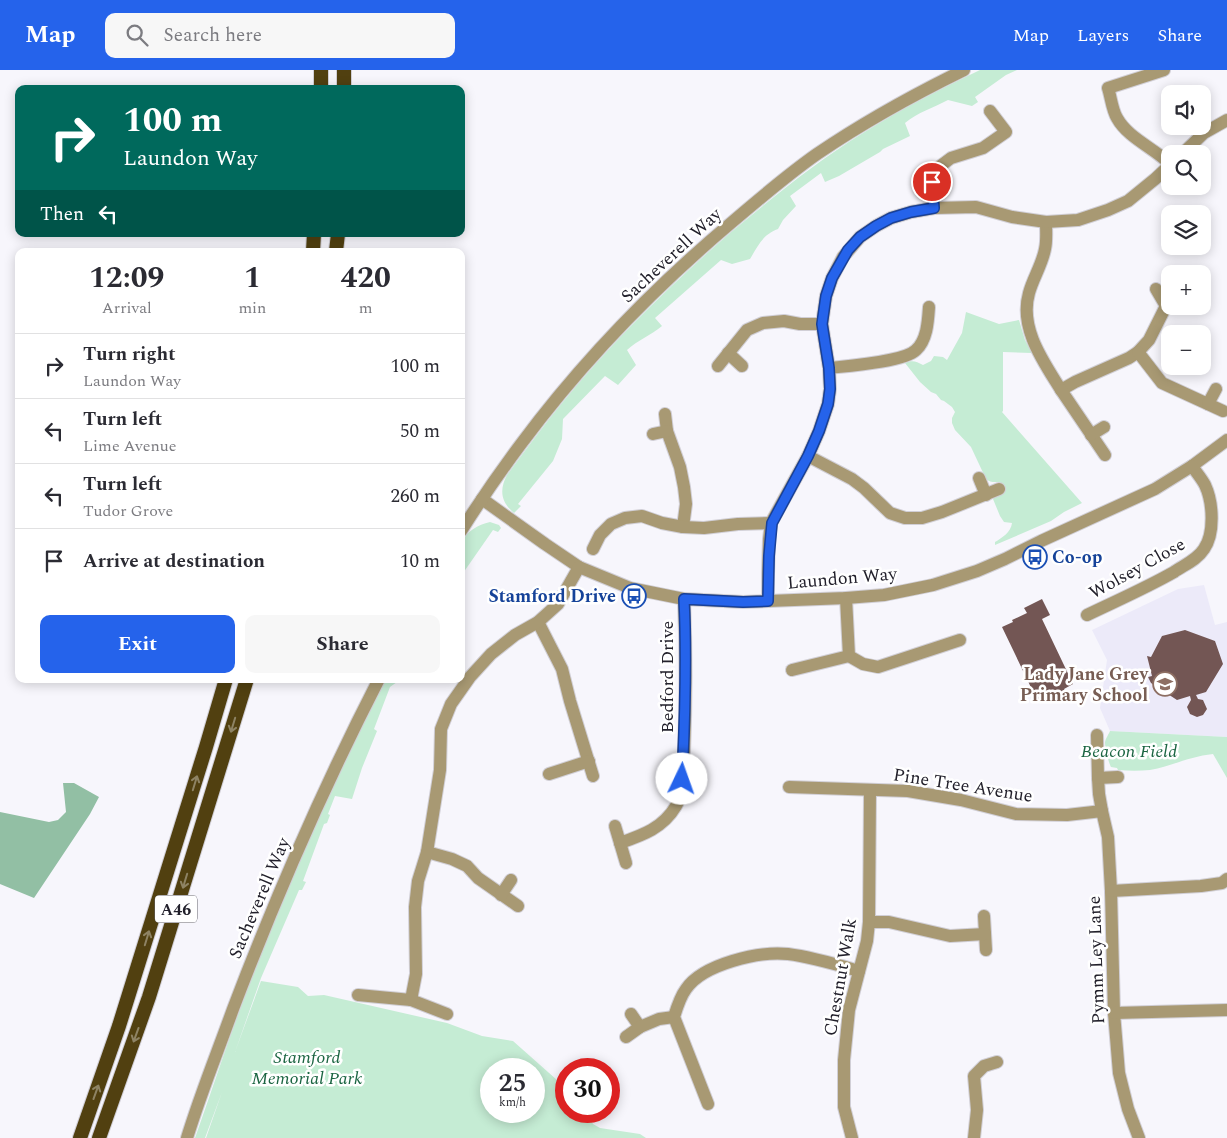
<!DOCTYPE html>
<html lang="en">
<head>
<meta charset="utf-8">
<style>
	:root { --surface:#fff; --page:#f7f7f7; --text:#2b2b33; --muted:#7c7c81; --line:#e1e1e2; --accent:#2563eb }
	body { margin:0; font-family:Spectral,serif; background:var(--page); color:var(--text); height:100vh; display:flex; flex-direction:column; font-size:19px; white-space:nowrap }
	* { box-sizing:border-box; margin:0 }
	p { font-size:16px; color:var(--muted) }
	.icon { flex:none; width:28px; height:28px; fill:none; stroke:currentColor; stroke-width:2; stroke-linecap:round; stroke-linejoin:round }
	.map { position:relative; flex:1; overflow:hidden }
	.details { position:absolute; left:15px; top:178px; width:450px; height:435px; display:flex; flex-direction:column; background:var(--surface); border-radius:10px; box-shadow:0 2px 12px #0003 }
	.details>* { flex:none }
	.banner { position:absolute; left:15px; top:15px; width:450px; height:152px; border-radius:10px; box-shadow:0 2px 12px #0003; background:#00695c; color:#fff; overflow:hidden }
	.buttons { position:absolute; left:1161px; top:15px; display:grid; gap:10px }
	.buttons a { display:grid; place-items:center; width:50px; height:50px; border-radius:10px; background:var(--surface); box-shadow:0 2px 12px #0003; font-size:25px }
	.speed { position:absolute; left:480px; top:988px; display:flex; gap:10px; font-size:25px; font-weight:700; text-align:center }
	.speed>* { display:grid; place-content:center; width:65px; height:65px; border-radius:50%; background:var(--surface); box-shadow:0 2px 12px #0003; line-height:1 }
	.speed small { font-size:12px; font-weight:400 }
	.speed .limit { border:8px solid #d22; background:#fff; color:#111 }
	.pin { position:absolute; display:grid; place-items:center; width:42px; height:42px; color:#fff; margin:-21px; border:2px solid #fff; border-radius:50%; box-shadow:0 1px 5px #0007 }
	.me { position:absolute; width:55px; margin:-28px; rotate:3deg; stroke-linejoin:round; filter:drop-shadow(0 0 4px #0008) }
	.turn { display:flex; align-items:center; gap:18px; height:105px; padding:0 25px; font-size:22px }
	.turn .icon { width:65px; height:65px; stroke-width:2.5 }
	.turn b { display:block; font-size:35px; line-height:42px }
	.then { display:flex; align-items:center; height:48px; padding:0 25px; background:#0003; gap:10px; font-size:19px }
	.eta { display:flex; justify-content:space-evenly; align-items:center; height:85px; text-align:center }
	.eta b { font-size:30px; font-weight:700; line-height:35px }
	.action { display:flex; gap:10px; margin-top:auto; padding:10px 25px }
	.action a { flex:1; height:58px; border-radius:10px; background:var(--accent); color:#fff; font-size:20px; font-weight:700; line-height:58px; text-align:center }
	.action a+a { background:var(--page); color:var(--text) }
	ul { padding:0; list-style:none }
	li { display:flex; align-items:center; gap:15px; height:65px; padding:0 25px; border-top:1px solid var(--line) }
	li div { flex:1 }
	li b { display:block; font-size:19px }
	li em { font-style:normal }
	header { display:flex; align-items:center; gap:30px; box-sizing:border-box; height:70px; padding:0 25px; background:var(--accent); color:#fff }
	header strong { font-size:24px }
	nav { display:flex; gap:28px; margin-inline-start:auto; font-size:18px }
	.search { width:350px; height:45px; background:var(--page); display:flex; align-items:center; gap:12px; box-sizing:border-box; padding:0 18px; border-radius:10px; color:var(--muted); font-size:19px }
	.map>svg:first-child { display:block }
	.built { fill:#eceaf9 }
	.green { fill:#c5ecd4; fill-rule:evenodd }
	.forest { fill:#92bfa4 }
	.building { fill:#735654 }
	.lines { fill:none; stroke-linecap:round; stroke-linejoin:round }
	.minor-casing { stroke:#d1cfd6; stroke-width:14 }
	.tertiary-casing { stroke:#d1cfd6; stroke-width:14 }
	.trunk-casing { stroke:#d1cfd6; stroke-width:16 }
	.minor { stroke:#a89973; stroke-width:12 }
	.tertiary { stroke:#a89973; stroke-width:12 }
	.trunk { stroke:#514010; stroke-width:14 }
	.oneway { stroke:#8e8364 }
	.route-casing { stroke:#184099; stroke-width:12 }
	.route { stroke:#2563eb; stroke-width:9 }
	.labels { text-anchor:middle; stroke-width:5; stroke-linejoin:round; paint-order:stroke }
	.shield { fill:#fff; stroke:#64636b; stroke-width:1 }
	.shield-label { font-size:16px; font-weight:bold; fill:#22202b }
	.street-label { font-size:18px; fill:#22202b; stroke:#fff }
	.transit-label { font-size:18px; font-weight:bold; fill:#164399; stroke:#fff; text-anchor:start }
	.education-label { font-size:18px; font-weight:bold; fill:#785e54; stroke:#fff; text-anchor:end }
	.park-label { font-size:18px; font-style:italic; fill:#1b6542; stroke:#fff }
</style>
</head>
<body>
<header>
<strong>Map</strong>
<div class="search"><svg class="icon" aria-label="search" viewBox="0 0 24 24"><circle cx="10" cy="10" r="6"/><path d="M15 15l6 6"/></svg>Search here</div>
<nav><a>Map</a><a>Layers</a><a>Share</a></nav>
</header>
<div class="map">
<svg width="1227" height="1068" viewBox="0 0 1227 1068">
	<rect width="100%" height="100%" fill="#f7f6fc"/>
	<polygon class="built" points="1204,515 1215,555 1227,552 1227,667 1110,661 1100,638 1107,590 1092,560 1178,519"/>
	<g class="green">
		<path d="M980,0H1017L1006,5L975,27L978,32L972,36L948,30C933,38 918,42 905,53L910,66L883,79L880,82L839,106L825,112L821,103L790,126L796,136L783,150L778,159C762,165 758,176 750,189L732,194L721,190L655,248L662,256C651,265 638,270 627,280L636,295L618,315L605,306L563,349L562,369L553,391L518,434L521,436L514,443C501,432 499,420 507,405C525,381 543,356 562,333C613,271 670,215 730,163C773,127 816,92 863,63C901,39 940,19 980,0Z"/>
		<path d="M966,242L999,254L1019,250L1025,270L1032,283L1003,282V341L1002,342L1082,433L1064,442L1051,451L995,475V472C1002,468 1011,462 1012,453L1004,452L1000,446L993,429L1004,421L1000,412C995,412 990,413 986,409L971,377L955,360L952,353V348L955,342L952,337L944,331L941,330L936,324L931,322L920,312L905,293C912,290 916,291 923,295L931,291L934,286L943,287L947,290L962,263Z"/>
		<path d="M490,452L499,455L501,458L498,462L493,460L461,506C461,497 459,481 462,473C466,461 478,455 490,452Z"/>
		<path d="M386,609H398L397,612L390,617L374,659L377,661L362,698L352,729L335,726L328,744L330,745L327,753L324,754L303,811L306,812L302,820H299L261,908L235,982L261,911L298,917L308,926L324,925L447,953L482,966L513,971L557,1010L566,1012V1041H585L593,1054L600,1058L640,1064L646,1068H206L222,1022L205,1068H195C209,1028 222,989 236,950C279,833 330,719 386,609ZM491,999H534V1041H491Z"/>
		<path d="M1110,661L1227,667V708L1213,684C1191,686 1172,696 1150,700C1140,701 1129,701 1118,700L1117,698L1111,697C1109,694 1105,677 1105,673C1105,669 1109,664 1110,661Z"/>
	</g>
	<polygon class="forest" points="63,713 74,713 99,727 90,744 34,828 0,814 0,742 49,752 58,750 66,742"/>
	<g class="building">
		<polygon points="1042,529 1050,545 1042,549 1073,614 1064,619 1066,623 1050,631 1048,625 1037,630 1002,557 1013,552 1012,550 1027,543 1024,538"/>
		<polygon points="1185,560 1215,571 1223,594 1206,622 1196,625 1198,629 1203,630 1207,639 1203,645 1197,647 1190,644 1187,637 1191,630 1190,626 1177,630 1151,613 1148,607 1152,606 1147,586 1151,587 1162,566"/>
	</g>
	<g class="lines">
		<g class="minor-casing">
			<g id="minor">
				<path d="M1164,0L1108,18C1111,27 1112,40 1117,48C1128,68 1154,78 1170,94"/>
				<polyline points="1182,84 1204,63 1227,50"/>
				<polyline points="934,138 932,112 939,97 951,88 983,78 1006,62 990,41"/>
				<path d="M1046,152C1046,161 1047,171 1045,179C1042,195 1033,208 1029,223C1019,258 1043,291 1061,320L1075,312L1129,288L1138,282L1149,270L1166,236L1170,235"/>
				<polyline points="1156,219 1166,236"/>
				<polyline points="1138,282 1162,313 1223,341"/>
				<polyline points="728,283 742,296"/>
				<polyline points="718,296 747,260 763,253 784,251 800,254 822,254"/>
				<path d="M829,298C847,296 904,292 916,280C927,270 928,252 929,237"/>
				<polyline points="1061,320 1105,385"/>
				<polyline points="1208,334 1216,319"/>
				<polyline points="665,344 667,361 680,397 684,417 686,434 683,457"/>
				<polyline points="653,364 667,361"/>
				<polyline points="1091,365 1104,357"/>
				<polyline points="808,386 852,409 864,418 890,443 905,448 922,448 942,442 999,419"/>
				<polyline points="979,408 986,425"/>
				<polyline points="482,429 545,474 579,497 630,518 684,529 743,532 846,528 884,525 933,515 977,501 1005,489 1041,471 1155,419 1192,396 1227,370"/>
				<polyline points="593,479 600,465 611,454 625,448 642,446 662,453 683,457 704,458 738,454 771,453"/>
				<polyline points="846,528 849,586 863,594 878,597 960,570"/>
				<polyline points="768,531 768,504 769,469 771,453 808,386 819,361 828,334 830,319 829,298 822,254 826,226 832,208 843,187 860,167 876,156 891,148 911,142 934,138 976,137 1012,147 1046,152 1078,150 1108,140 1128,131 1155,109 1170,95"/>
				<path d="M1087,545C1116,531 1146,518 1174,502C1184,495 1197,490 1204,479C1215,463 1213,432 1205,415C1202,409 1196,402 1192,396"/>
				<polyline points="538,552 562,599 570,631 593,706"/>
				<polyline points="792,600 849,586"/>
				<polyline points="1097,665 1098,708 1099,724 1102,741 1108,767 1111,821 1114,943 1119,1003 1128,1039 1139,1068"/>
				<polyline points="549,704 589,691"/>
				<polyline points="1098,708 1118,707"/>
				<polyline points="789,717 908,721 961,730 1016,744 1067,745 1102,741"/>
				<polyline points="615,756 626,793"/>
				<path d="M620,773C643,765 663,758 676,736C683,724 683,697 684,683C686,632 686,580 684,529"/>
				<polyline points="427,782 452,789 467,796 478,808 518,836"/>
				<polyline points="1111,821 1201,816 1222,813 1227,809"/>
				<polyline points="501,825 511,810"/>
				<polyline points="984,846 986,880"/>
				<polyline points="869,852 889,852 950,866 985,864"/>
				<polyline points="358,925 411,930 447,944"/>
				<polyline points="411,930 416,904 415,837 418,811 427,782 440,700 441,659 451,634 470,607 491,584 515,565 538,552 558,534 579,497"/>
				<polyline points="1114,943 1227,940"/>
				<polyline points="631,944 640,957"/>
				<polyline points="626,967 640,957 659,949 674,947"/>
				<path d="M708,1034L674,947C677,937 680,927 686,919C703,894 759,881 788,884C812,887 835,894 859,901"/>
				<polyline points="852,1068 844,1037 844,990 849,940 867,871 869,852 870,720"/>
				<polyline points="974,1068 977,1040 974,1006 984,996 997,992"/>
			</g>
		</g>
		<g class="tertiary-casing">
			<g id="tertiary">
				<path d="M461,461C480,431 500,402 521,374C582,292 654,218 731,153C759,129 787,105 817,84C864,52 913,25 964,0"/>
				<path d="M187,1068C200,1025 218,981 233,939C276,826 324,716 379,609"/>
			</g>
		</g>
		<g class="trunk-casing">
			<g id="trunk">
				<polyline points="344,0 344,19"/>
				<polyline points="321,19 321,0"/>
				<polyline points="313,181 314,164"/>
				<polyline points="336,181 338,164"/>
				<polyline points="80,1068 119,956 206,677 226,609"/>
				<polyline points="99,1068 149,927 247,609"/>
			</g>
		</g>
		<use href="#minor" class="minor"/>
		<use href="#tertiary" class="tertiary"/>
		<use href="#trunk" class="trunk"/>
	</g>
	<defs><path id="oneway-shaft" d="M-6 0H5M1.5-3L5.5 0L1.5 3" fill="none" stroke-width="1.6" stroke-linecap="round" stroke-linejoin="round" transform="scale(1.25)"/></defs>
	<g class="oneway">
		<use href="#oneway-shaft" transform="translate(233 655) rotate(107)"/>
		<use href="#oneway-shaft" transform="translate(195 713) rotate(-73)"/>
		<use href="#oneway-shaft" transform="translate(185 811) rotate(107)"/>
		<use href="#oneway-shaft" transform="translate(147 868) rotate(-73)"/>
		<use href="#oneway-shaft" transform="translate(136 965) rotate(110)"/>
		<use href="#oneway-shaft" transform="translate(96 1022) rotate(-70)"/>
	</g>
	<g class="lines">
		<g class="route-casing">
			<path id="route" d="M682,709C685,649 687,589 684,529L743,532L768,531L769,486L772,453L808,386L819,361L828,334L830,319L829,298L822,254L826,226L832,208L848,180L860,167L876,156L891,148L911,142L934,138L932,112"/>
		</g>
		<use href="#route" class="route"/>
	</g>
	<defs>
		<g id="bus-ring" transform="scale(1.25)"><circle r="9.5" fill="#fff" stroke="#1a4fb4" stroke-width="1.5"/><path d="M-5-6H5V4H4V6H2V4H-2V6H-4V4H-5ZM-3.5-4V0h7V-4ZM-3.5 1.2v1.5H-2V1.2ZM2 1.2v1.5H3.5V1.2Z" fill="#1a4fb4"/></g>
		<g id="school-ring" transform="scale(1.25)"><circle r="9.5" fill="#fff" stroke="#8d6e63" stroke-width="1.5"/><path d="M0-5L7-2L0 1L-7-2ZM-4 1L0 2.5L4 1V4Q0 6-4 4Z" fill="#8d6e63"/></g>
	</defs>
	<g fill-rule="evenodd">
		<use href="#bus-ring" x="1035" y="487"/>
		<use href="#bus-ring" x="634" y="526"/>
		<use href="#school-ring" x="1165" y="614"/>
	</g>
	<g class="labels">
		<rect class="shield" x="155" y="825.5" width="42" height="27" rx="4"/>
		<g class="shield-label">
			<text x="176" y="845">A46</text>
		</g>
		<g class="street-label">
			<text transform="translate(671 185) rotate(-43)" y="6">Sacheverell Way</text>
			<text transform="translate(1137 498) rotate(-29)" y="6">Wolsey Close</text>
			<text transform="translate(842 508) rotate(-5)" y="6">Laundon Way</text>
			<text transform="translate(667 607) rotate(-90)" y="6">Bedford Drive</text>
			<text transform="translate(963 715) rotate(9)" y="6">Pine Tree Avenue</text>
			<text transform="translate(259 828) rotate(-67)" y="6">Sacheverell Way</text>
			<text transform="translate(1096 890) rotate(-92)" y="6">Pymm Ley Lane</text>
			<text transform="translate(840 907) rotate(-80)" y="6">Chestnut Walk</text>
		</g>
		<g class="transit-label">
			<text x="1052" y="493">Co-op</text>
			<text x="616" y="532" text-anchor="end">Stamford Drive</text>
		</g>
		<g class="education-label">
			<text x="1148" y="610">Lady Jane Grey<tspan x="1148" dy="21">Primary School</tspan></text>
		</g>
		<g class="park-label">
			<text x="1129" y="687">Beacon Field</text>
			<text x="307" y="993">Stamford<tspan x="307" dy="21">Memorial Park</tspan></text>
		</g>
	</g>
</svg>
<div class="buttons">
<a><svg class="icon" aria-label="sound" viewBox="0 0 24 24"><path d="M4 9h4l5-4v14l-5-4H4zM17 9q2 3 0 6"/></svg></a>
<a><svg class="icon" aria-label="search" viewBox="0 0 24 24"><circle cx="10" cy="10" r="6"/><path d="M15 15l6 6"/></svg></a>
<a><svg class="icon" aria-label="layers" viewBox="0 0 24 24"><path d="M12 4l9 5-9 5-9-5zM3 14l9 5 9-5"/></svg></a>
<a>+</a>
<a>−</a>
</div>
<div class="speed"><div>25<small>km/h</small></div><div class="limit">30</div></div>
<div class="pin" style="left:932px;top:112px;background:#d93025"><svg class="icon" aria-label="arrive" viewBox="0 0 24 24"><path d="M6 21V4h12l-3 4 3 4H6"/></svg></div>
<svg class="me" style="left:682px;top:709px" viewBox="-20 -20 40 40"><circle r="19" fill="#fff"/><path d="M0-13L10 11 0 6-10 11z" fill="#2563eb"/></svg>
<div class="banner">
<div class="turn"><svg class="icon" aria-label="right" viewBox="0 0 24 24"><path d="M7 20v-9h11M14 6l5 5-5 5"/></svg><div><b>100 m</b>Laundon Way</div></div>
<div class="then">Then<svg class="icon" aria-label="left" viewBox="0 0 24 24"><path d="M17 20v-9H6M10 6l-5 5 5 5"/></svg></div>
</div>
<section class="details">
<div class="eta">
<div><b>12:09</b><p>Arrival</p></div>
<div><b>1</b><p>min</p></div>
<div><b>420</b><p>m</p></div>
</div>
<ul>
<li><svg class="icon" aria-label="right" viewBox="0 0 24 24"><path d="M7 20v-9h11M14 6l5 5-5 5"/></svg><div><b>Turn right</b><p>Laundon Way</p></div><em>100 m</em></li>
<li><svg class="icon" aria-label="left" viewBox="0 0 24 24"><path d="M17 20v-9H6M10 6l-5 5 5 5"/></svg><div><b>Turn left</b><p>Lime Avenue</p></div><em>50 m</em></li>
<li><svg class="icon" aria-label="left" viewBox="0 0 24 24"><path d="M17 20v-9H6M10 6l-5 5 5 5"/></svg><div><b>Turn left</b><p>Tudor Grove</p></div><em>260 m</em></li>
<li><svg class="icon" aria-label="arrive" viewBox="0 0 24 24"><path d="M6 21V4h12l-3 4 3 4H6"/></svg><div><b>Arrive at destination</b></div><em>10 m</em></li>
</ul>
<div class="action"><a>Exit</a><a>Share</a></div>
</section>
</div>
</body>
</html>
